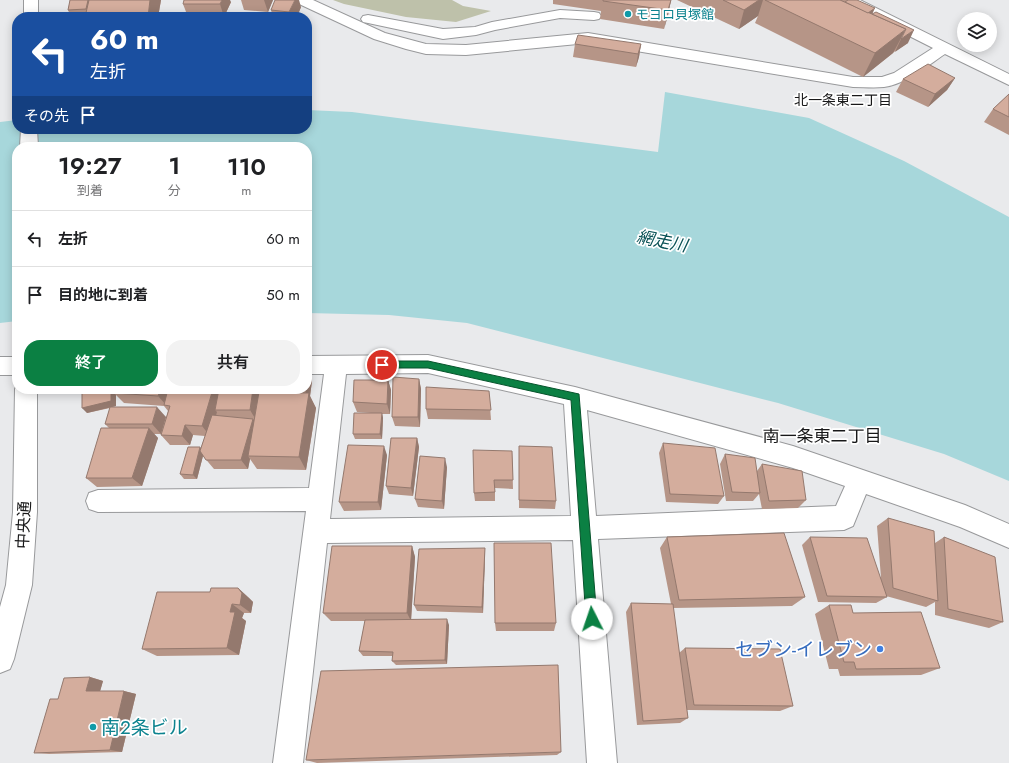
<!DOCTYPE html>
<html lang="ja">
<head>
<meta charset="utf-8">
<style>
	:root { --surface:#fff; --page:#f2f2f2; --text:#202124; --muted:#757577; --line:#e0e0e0; --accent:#0b8043 }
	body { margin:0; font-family:Jost,"Noto Sans JP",sans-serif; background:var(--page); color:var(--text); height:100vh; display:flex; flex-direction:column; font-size:15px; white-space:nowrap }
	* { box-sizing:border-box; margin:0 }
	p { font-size:13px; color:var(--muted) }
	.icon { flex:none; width:22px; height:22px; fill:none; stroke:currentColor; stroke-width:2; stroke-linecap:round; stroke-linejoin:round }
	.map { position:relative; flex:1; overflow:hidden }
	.sheet { position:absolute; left:12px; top:142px; width:300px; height:252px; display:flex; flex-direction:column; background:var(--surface); border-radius:16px; box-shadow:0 2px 10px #0003 }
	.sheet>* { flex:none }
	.guide { position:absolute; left:12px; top:12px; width:300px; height:122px; border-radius:16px; box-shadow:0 2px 10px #0003; background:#1a4fa0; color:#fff; overflow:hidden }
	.tools { position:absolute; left:957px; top:12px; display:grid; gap:8px }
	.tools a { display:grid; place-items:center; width:40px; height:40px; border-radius:50%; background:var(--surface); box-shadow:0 2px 10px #0003; font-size:20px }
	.pin { position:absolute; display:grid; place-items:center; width:34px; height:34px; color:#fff; margin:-17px; border:2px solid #fff; border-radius:50%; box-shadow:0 1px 4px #0007 }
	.me { position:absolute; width:44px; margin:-22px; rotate:356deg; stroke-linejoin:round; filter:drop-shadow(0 0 3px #0008) }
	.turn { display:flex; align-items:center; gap:14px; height:84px; padding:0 12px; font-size:18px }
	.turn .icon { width:52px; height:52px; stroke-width:2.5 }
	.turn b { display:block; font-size:28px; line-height:34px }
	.then { display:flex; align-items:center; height:38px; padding:0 12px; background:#0003; gap:8px; font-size:15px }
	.eta { display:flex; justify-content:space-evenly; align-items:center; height:68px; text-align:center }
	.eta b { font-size:24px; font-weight:600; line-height:28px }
	.primary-button { display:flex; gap:8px; margin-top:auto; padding:8px 12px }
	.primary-button a { flex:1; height:46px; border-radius:16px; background:var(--accent); color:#fff; font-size:16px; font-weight:600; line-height:46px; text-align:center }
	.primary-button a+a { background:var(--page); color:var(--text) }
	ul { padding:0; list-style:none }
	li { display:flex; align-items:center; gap:12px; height:56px; padding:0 12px; border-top:1px solid var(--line) }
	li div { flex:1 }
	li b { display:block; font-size:15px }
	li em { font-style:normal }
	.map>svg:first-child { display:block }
	.green { fill:#bec1aa }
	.water { fill:#a7d7db }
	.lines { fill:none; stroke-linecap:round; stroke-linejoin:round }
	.minor-casing { stroke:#98999b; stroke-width:2 }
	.trunk-casing { stroke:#98999b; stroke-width:2 }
	.minor { fill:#fff; fill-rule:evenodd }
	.trunk { fill:#fff; fill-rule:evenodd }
	.wall { fill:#b69587 }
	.shaded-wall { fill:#94796e }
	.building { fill:#d4ad9d; stroke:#94796e }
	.route { fill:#0b8043; stroke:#07532c }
	.culture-dot { fill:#0f9aa8; stroke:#fff; stroke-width:1.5 }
	.shop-dot { fill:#3f7fe0; stroke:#fff; stroke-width:1.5 }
	.labels { text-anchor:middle; stroke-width:3.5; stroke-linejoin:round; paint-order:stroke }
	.far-culture-label { font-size:13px; fill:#0d838f; stroke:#fff; text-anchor:start }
	.far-neighbourhood-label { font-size:14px; fill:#181819; stroke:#fff }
	.street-label { font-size:16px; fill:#181819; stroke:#fff }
	.water-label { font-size:17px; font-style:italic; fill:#0b5256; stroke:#fff }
	.neighbourhood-label { font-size:17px; fill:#181819; stroke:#fff }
	.near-shop-label { font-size:19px; fill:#366cbe; stroke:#fff; text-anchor:end }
	.near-culture-label { font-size:19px; fill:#0d838f; stroke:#fff; text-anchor:start }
</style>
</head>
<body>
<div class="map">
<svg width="1009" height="763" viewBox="0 0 1009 763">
	<rect width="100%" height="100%" fill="#e9eaec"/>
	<polygon class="green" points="333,0 452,0 463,6 491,11 456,22 406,17 344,4"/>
	<polygon class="water" points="665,92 809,118 904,161 1009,217 1009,481 944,454 778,403 467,323 389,315 307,313 307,147 17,147 17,321 0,323 0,122 17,120 17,129 307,129 307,110 352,112 658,152"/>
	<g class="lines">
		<g class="minor-casing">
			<g id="minor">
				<path d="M295,0H313L385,33L426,44L466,45L588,33L853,77H882L894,73L933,48L844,3L842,0H860L1009,74V85L945,54C927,66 906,84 884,87C874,88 863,87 853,87L588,43L466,55L426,54L406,49L374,39L297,3Z"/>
				<polygon points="560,10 594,12 599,13 601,16 599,19 594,20 560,18 495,30 476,35 443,39 368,23 363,22 361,19 363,16 368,15 443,29 475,27 492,22"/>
				<path d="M428,355L575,387L793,446L965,505L1009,524V548L960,527L866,494L853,526L844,530L598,539L617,763H587L573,540L327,543L303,763H273L306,511L98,512L89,509L86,501L89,493L98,490L309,488L324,374H307V356ZM428,373L564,404L571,516L330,519L346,374ZM587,410L793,468L845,486L836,506L596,516Z"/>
				<rect x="0" y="357" width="17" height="18"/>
			</g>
		</g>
		<g class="trunk-casing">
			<g id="trunk">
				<rect x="24" y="0" width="14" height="17"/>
				<polygon points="21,129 37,129 38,147 20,147"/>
				<polygon points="17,385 17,389 37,389 37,512 32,585 14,659 10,669 0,673 0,607 6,585 13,512 15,389"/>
			</g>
		</g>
		<use href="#minor" class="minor"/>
		<use href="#trunk" class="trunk"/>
	</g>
	<g class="wall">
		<polygon points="70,0 161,0 158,17 71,17 68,10"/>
		<polygon points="241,0 273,0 268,12 244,10"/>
		<polygon points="553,0 671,0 664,29 600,19 601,11 553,4"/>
		<polygon points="677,0 857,0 872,14 908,43 894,52 893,53 863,77 755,23 758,16 739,29"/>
		<polygon points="231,2 224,17 188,17 183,4"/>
		<polygon points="301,7 297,17 273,17 271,10"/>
		<polygon points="575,44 641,44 639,57 636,67 573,57"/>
		<polygon points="955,78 947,90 928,107 896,92 903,79"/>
		<polygon points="1009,94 1009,135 984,122 993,109"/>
		<polygon points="419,379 421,389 420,427 395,426 392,417"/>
		<polygon points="388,380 391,390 390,414 382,414 383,418 382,439 355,439 353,434 371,413 357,412 353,402"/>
		<polygon points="312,381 310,396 316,408 306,470 257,469 250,459 248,469 214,469 203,456 197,479 184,479 180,474 201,448 205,436 193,435 190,445 170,445 161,435 168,411 164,406 124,403 116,395 116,406 112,407 166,417 161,434 154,434 158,438 142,486 97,487 86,478 109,428 105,424 110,408 87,413 82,389 263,392 262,389"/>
		<polygon points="489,391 491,420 428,419 426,409"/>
		<polygon points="417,438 419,447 413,496 389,494 386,486"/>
		<polygon points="663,443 724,496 718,504 666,502 659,453"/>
		<polygon points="519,446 556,501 555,509 519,508"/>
		<polygon points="512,451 513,489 495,488 495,501 475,501 474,493"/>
		<polygon points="725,454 757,471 762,464 806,500 798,508 762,509 759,494 753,501 726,501 720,464"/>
		<polygon points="387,455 381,510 344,511 339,502"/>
		<polygon points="447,467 444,509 418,507 415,499"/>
		<polygon points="888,518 935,543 944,537 1003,622 989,628 935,615 935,602 926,607 886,596 887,597 876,603 818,602 802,545 810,537 881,578 877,526"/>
		<polygon points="667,537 805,597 792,606 673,608 679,653 685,648 793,706 780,711 687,710 688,718 680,723 637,725 626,612 631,603 671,604 660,548"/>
		<polygon points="412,546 415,557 411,620 449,625 447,664 396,665 392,661 393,656 363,656 359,651 365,621 331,621 323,613"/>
		<polygon points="485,548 485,556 483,613 417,611 414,605"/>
		<polygon points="238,588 249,598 253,602 251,613 244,613 242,618 246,621 239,655 157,656 142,649"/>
		<polygon points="829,605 853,613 940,668 921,675 840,676 838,669 829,669 815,614"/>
		<polygon points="495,623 556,623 554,631 496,631"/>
		<polygon points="90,677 103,681 100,691 124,691 136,694 122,752 49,754 34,753 58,699"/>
		<polygon points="561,752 557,755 317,763 306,760"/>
	</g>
	<g class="shaded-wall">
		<polygon points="88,0 94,0 90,17 86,9"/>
		<polygon points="150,0 161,0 158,17 148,17"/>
		<polygon points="222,0 230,0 231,2 224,17 220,4"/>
		<polygon points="264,0 273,0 268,12"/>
		<polygon points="295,0 299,0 301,7 297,17 291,17 289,12"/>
		<polygon points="671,0 668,16 664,29 668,10"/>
		<polygon points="759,0 763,0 758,16 739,29 744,10"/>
		<polygon points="875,8 869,21 858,19"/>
		<polygon points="906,29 893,53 863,77 875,53"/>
		<polygon points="914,30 908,43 895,52 901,39"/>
		<polygon points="641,44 639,57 636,67 638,54"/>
		<polygon points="955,78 947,90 928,107 935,94"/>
		<polygon points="308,371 312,381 310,396 316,408 306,470 299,457 308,398 305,390 305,389 307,389 307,375"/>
		<polygon points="419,379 421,389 420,427 418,417"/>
		<polygon points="388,380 391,390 390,414 387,404"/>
		<polygon points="111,389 116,389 114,393 116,395 116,406 87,413 82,408"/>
		<polygon points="161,389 174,389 167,406 158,396"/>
		<polygon points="213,389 223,389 215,410 217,412 210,436 202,426"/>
		<polygon points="253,389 261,389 256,420 250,410"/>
		<polygon points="157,407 166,417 161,434 152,424"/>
		<polygon points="382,413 383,418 382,439 380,434"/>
		<polygon points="253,419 259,428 248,456 250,459 248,469 241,460"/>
		<polygon points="185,425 193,435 190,445 182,436"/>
		<polygon points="149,428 158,438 142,486 132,478"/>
		<polygon points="417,438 419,447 413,496 411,488"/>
		<polygon points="384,446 387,455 381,510 378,502"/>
		<polygon points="200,447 204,452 197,479 193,475"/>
		<polygon points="445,458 447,467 444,509 442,501"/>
		<polygon points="412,546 415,557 411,621 407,613"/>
		<polygon points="485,548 485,556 483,613 482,607"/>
		<polygon points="238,588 249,598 253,602 251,613 240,605"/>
		<polygon points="232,604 244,613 242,618 246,621 239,655 227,648 230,612"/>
		<polygon points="447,619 449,625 447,664 445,660"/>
		<polygon points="90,677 103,681 99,695 86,691"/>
		<polygon points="124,691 136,694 122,752 110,750"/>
	</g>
	<g class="building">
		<polygon points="70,0 88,0 86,9 68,10"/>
		<polygon points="89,0 150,0 148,17 85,17"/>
		<polygon points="184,0 222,0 220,4 183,4"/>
		<polygon points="275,0 295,0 289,12 271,10"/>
		<polygon points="603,0 671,0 668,10 603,1"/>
		<polygon points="723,0 759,0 744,10"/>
		<polygon points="765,0 840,0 906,29 875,53"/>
		<polygon points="848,0 857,0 875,8 868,13 845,2"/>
		<polygon points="876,12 914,30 901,39 906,29 872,14"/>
		<polygon points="578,35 641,44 638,54 575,44"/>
		<polygon points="928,64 955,78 935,94 903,79"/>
		<polygon points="1009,94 1009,117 993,109"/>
		<polygon points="393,377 419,379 418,417 392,417"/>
		<polygon points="354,380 388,380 387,404 353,402"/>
		<polygon points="426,387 489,391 491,410 426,409"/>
		<polygon points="82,389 111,389 111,401 82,408"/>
		<polygon points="116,389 161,389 158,396 114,393"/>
		<polygon points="168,389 213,389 202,426 185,425 182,436 161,435 170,406 164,405"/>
		<polygon points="219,389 253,389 250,410 215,410"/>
		<polygon points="262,389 305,389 305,390"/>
		<polygon points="259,392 309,393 299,457 248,456"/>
		<polygon points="110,407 157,407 152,424 105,424"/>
		<polygon points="354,413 382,413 380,434 353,434"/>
		<polygon points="212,415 253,419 241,460 206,460 200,451"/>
		<polygon points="101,428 149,428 132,478 86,478"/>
		<polygon points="391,438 417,438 411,488 386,486"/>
		<polygon points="663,443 715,448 724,496 670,494"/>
		<polygon points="348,445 384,446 378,502 339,502"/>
		<polygon points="519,446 552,447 556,501 519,500"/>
		<polygon points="188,447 200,447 193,475 180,474"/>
		<polygon points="473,450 512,451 513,480 494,480 495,492 474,493"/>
		<polygon points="725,454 755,458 760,493 732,492"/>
		<polygon points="420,456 445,458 442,501 415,499"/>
		<polygon points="762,464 802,471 806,500 769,501"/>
		<polygon points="888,518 934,531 938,601 893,588"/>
		<polygon points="784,533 805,597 679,600 667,537"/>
		<polygon points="810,537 867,538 887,597 827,596"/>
		<polygon points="944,537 995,557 1003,622 948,609"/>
		<polygon points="494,543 551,543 556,623 495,623"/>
		<polygon points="332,546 412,546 407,613 323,613"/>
		<polygon points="485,548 482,607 414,605 419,549"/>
		<polygon points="211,588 238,588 242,593 240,605 232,604 230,612 235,612 227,648 142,649 157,592 210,592"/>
		<polygon points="631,603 673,604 688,718 643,721"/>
		<polygon points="829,605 851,605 853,613 921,612 940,668 856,669 854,662 844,662"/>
		<polygon points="447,619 445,660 392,661 393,652 359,651 365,620"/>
		<polygon points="685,648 780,649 793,706 694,705"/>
		<polygon points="558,665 561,752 306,760 321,671"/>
		<polygon points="90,677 86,691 124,691 110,750 34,753 50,699 58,699 64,678"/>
	</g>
	<polygon class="route" points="382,361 428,361 579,394 597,619 596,623 592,624 588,623 586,619 571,400 428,368 382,368 378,365"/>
	<g class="culture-dot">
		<circle cx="628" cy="14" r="4"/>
		<circle cx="93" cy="727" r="4"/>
	</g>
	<circle class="shop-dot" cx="880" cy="649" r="4"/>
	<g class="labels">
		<g class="far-culture-label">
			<text x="636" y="19">モヨロ貝塚館</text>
		</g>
		<g class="far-neighbourhood-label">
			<text x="843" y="105">北一条東二丁目</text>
		</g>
		<g class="street-label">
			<text transform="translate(23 525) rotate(-87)" y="6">中央通</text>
		</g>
		<g class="water-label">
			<text transform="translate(662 241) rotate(11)" y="6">網走川</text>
		</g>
		<g class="neighbourhood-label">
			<text x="822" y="442">南一条東二丁目</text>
		</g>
		<g class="near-shop-label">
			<text x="872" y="656">セブン-イレブン</text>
		</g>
		<g class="near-culture-label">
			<text x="101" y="734">南2条ビル</text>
		</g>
	</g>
</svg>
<div class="tools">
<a><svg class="icon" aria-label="layers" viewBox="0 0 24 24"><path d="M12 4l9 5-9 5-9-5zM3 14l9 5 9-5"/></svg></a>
</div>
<div class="pin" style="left:382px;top:365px;background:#d93025"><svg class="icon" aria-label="arrive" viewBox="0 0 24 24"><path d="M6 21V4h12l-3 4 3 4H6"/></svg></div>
<svg class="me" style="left:592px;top:619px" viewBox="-20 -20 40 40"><circle r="19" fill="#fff"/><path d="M0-13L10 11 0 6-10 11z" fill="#0b8043"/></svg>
<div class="guide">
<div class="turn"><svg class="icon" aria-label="left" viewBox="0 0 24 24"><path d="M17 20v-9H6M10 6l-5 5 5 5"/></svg><div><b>60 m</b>左折</div></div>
<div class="then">その先<svg class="icon" aria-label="arrive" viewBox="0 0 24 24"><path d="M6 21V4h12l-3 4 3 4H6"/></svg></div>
</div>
<section class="sheet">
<div class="eta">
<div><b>19:27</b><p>到着</p></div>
<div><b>1</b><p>分</p></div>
<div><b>110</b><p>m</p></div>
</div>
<ul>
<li><svg class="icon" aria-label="left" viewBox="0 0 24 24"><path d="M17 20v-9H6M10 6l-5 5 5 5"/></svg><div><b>左折</b></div><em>60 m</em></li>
<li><svg class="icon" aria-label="arrive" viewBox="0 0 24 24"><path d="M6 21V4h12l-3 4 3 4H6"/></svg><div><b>目的地に到着</b></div><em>50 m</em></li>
</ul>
<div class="primary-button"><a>終了</a><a>共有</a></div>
</section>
</div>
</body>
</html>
